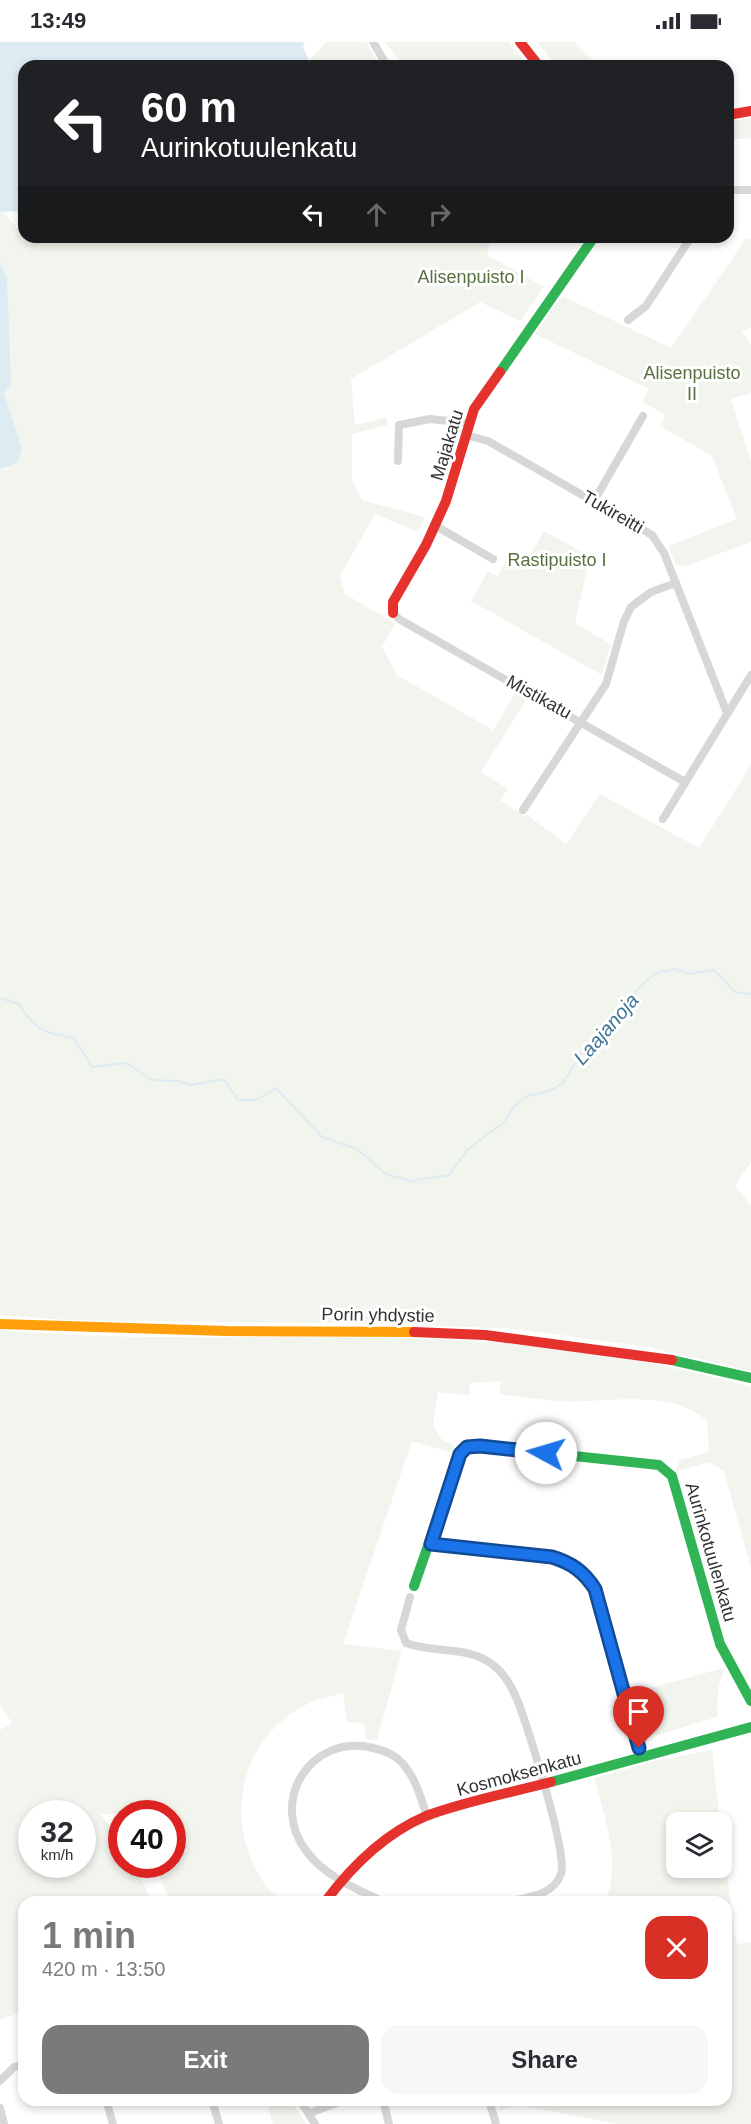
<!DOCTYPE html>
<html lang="en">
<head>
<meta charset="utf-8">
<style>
	:root { --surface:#fff; --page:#f7f7f7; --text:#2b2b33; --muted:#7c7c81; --accent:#7a7a7a }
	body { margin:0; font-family:Arial,sans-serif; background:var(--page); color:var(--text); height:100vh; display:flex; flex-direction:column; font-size:22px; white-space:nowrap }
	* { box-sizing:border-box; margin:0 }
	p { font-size:20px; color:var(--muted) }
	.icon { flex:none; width:33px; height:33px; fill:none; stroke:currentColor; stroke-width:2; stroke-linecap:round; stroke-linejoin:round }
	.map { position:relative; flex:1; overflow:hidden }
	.side { position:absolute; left:18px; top:1854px; width:714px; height:210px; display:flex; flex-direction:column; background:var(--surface); border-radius:18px; box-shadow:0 3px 9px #0003 }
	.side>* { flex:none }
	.banner { position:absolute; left:18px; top:18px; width:716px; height:183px; border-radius:18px; box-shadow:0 3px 9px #0003; background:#202124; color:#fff; overflow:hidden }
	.tools { position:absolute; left:666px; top:1770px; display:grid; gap:12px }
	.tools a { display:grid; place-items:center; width:66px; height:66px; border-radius:12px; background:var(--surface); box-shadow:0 3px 9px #0003; font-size:30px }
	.speed { position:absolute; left:18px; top:1758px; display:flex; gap:12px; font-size:30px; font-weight:700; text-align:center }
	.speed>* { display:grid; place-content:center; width:78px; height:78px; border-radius:50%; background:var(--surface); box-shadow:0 3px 9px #0003; line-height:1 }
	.speed small { font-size:15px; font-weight:400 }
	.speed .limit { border:9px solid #d22; background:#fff; color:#111 }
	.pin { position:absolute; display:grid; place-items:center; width:51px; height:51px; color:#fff; margin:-62px -26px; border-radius:50% 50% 50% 0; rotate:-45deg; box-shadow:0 0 6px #0007 }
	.pin .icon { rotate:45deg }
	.me { position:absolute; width:66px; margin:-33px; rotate:276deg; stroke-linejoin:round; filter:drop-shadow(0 0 4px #0008) }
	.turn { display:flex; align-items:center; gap:21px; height:126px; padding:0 24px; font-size:27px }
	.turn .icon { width:78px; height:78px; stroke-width:2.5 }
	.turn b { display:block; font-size:42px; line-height:51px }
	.lanes { display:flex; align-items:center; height:57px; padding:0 24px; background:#0003; justify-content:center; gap:30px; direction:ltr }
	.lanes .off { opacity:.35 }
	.round { display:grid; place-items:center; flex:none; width:63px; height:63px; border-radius:18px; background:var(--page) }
	.headline { display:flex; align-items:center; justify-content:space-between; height:102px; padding:0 24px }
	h1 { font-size:36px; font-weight:600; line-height:45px; color:var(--accent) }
	.button { display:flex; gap:12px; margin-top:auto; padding:12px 24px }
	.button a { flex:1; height:69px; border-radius:18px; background:var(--accent); color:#fff; font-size:24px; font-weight:600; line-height:69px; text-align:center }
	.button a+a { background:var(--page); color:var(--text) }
	.status { display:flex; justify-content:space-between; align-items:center; height:42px; padding:0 30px; background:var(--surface); direction:ltr }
	.status svg { height:16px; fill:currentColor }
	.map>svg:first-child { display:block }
	.green { fill:#f1f5ed; fill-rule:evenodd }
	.water { fill:#ddebf3 }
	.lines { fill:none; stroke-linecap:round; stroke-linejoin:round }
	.stream { stroke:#ddebf3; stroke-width:2 }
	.street { stroke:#d7d7d7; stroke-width:8 }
	.fast { stroke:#30b455; stroke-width:10 }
	.slow { stroke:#ff9f0a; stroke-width:10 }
	.jam { stroke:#e5322d; stroke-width:10 }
	.route-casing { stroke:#114b97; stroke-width:15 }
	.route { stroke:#1a73e8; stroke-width:10 }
	.labels { text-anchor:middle; stroke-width:6; stroke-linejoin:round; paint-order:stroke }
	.park-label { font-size:18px; fill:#56703f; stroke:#fff }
	.street-label { font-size:18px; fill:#333; stroke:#fff }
	.water-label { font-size:20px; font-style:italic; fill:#3f7597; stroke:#fff }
</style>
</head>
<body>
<div class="status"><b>13:49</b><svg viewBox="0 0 49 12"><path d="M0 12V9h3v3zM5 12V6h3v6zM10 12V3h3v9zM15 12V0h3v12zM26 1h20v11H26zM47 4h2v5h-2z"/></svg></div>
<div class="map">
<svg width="751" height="2082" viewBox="0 0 751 2082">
	<rect width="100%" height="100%" fill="#fff"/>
	<g class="green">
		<polygon points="326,0 366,0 380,24 277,24 309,19"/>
		<polygon points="385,0 509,0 528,24 404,24"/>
		<polygon points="537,0 575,0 599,24 557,24"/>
		<polygon points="751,76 751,96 728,98 728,80"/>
		<polygon points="0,170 5,171 26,198 28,195 491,195 487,213 544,245 520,279 480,260 351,337 355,383 387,375 387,383 352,392 352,438 362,458 425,475 418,490 375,472 340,534 345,552 395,581 382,605 397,633 493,688 516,650 527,657 481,730 508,747 500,758 525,774 527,773 566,802 600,752 699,806 751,723 751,1120 735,1144 751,1163 751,1329 648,1305 517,1287 391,1282 66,1278 0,1273 0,427 4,427 22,407 3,351 7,236 0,220"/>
		<polygon points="746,197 751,197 751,285 742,290 751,303 751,351 731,357 751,420 751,500 686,524 676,523 668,504 737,477 712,414 660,384 666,373 642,360 649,347 535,292 562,254 671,306"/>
		<polygon points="544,489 590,514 575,581 611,602 602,633 471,559 488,529 497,534 507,517 523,526"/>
		<path d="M0,1288C136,1300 273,1293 409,1296C524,1299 641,1314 751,1345V1526L724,1429L709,1420L675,1430L680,1418L709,1410L707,1379C669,1345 605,1362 559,1359C539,1358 519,1355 499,1352L501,1339L470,1341L469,1353L438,1350L433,1383L442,1398L454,1403L453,1411L412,1399L343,1602L402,1609L377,1698L366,1697L364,1682L347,1680L343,1651C331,1655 315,1657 304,1664C240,1698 223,1778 262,1838C267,1846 277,1853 285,1860H171L154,1823L172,1822V1772H100L121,1797L122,1822L135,1823L152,1860H24V1970L0,1977V1688L12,1681L0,1663ZM32,1772H82V1822H32Z"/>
		<polygon points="724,1626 718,1648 717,1675 651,1695 643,1691 636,1665 650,1661 646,1647"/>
		<path d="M712,1708L720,1780H676V1826H722V1793L736,1902L751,1900V2082H617L519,2063L500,2068L499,2058H726V1860H604C623,1826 604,1772 594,1736L655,1719Z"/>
		<polygon points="266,2058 290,2058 307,2082 273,2082"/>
	</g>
	<g class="water">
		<path d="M0,0H305L303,4L309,19C282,23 256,25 229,24C206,23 186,15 165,24H24V169L0,170Z"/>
		<polygon points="0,220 7,236 11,343 4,351 22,407 17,421 0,427"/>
	</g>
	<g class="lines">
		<path class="stream" d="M0,956L19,962C34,987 46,992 74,996L92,1025L127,1021L151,1038L178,1039L190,1043L224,1037L238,1058H256L276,1046L322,1095L357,1107L386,1132L410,1139L449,1133L467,1108L503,1081L517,1061L527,1054L549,1049L562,1042L587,1003L646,939L657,931L675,927L689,932L714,928L735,950L751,952"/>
		<g class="street">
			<polyline points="373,0 387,24"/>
			<polyline points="728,148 751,148"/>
			<polyline points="628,278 646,264 691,195"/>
			<polyline points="466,393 488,399 652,493 664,511 727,671"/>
			<polyline points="398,419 399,383 430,377 468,381"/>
			<polyline points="594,459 643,374"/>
			<polyline points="436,484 493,517"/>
			<polyline points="393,571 399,577 685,740"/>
			<polyline points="523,768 606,642 624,579 631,565 651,550 676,541"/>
			<polyline points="663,777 751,633"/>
			<path d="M431,1502L552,1514C572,1520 584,1530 595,1547L641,1715"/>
			<path d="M410,1555L401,1588L406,1601C435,1612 468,1603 493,1623C505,1632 513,1647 518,1660C528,1687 568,1811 561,1832C553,1854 527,1855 507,1860"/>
			<path d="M384,1860C357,1847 326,1835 307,1810C268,1760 310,1691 373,1706C382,1708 392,1712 398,1717C415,1732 420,1754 427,1774"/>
			<polyline points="0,2039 14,2025 24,2022"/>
			<polyline points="106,2058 113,2082"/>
			<polyline points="212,2058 219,2082"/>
			<polyline points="300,2058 315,2082"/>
			<polyline points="383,2058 389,2082"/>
			<polyline points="489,2058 496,2082"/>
			<polyline points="0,2066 4,2082"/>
			<polyline points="310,2071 344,2058"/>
		</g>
		<g class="fast">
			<polyline points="500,330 594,195"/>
			<polyline points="672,1318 751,1336"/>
			<polyline points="414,1544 460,1412 467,1405 480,1404 659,1423 672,1434 720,1602 751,1659"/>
			<polyline points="551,1740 751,1685"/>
		</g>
		<polyline class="slow" points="0,1282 226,1289 414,1290"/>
		<g class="jam">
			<polyline points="520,0 539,24"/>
			<polyline points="728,73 751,69"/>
			<polyline points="393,571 393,560 426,503 446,459 474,367 500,330"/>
			<polyline points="414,1290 485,1293 672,1318"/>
			<path d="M325,1860C351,1825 386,1791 426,1774C462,1760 513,1750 551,1740"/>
		</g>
	</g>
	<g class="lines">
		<g class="route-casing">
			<path id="route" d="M546,1411L480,1404L467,1405L460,1412L431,1502L552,1515C572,1521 584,1530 595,1547L639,1706"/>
		</g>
		<use href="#route" class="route"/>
	</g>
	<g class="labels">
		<g class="park-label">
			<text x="471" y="241">Alisenpuisto I</text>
			<text x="692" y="337">Alisenpuisto<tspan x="692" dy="21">II</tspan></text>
			<text x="557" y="524">Rastipuisto I</text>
		</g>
		<g class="street-label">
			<text transform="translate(447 403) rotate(-73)" y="6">Majakatu</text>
			<text transform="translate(613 470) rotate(30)" y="6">Tukireitti</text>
			<text transform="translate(539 655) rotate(29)" y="6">Mistikatu</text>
			<text transform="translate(378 1273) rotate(1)" y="6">Porin yhdystie</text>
			<text transform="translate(711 1510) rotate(74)" y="6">Aurinkotuulenkatu</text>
			<text transform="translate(519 1732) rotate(-15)" y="6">Kosmoksenkatu</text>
		</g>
		<g class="water-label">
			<text transform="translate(606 987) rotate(-49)" y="7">Laajanoja</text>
		</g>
	</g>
</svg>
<div class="tools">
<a><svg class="icon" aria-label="layers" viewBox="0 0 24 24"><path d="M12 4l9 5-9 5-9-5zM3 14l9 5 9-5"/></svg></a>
</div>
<div class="speed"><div>32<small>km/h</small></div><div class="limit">40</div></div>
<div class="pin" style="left:639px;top:1706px;background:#d93025"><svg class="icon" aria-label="arrive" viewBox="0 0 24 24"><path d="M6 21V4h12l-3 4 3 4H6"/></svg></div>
<svg class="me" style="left:546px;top:1411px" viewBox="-20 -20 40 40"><circle r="19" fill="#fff"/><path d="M0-13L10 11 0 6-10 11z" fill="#1a73e8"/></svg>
<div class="banner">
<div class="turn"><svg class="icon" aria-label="left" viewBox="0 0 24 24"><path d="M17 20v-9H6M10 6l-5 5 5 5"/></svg><div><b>60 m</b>Aurinkotuulenkatu</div></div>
<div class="lanes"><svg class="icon" aria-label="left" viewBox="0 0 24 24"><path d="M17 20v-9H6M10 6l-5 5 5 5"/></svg><svg class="icon off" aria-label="ahead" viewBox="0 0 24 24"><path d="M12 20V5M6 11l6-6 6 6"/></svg><svg class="icon off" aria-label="right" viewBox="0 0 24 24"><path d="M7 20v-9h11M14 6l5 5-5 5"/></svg></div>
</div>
<section class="side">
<div class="headline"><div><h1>1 min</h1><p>420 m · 13:50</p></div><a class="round" style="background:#d93025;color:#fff"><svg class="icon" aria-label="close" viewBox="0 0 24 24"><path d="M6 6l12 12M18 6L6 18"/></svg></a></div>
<div class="button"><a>Exit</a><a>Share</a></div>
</section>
</div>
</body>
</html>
